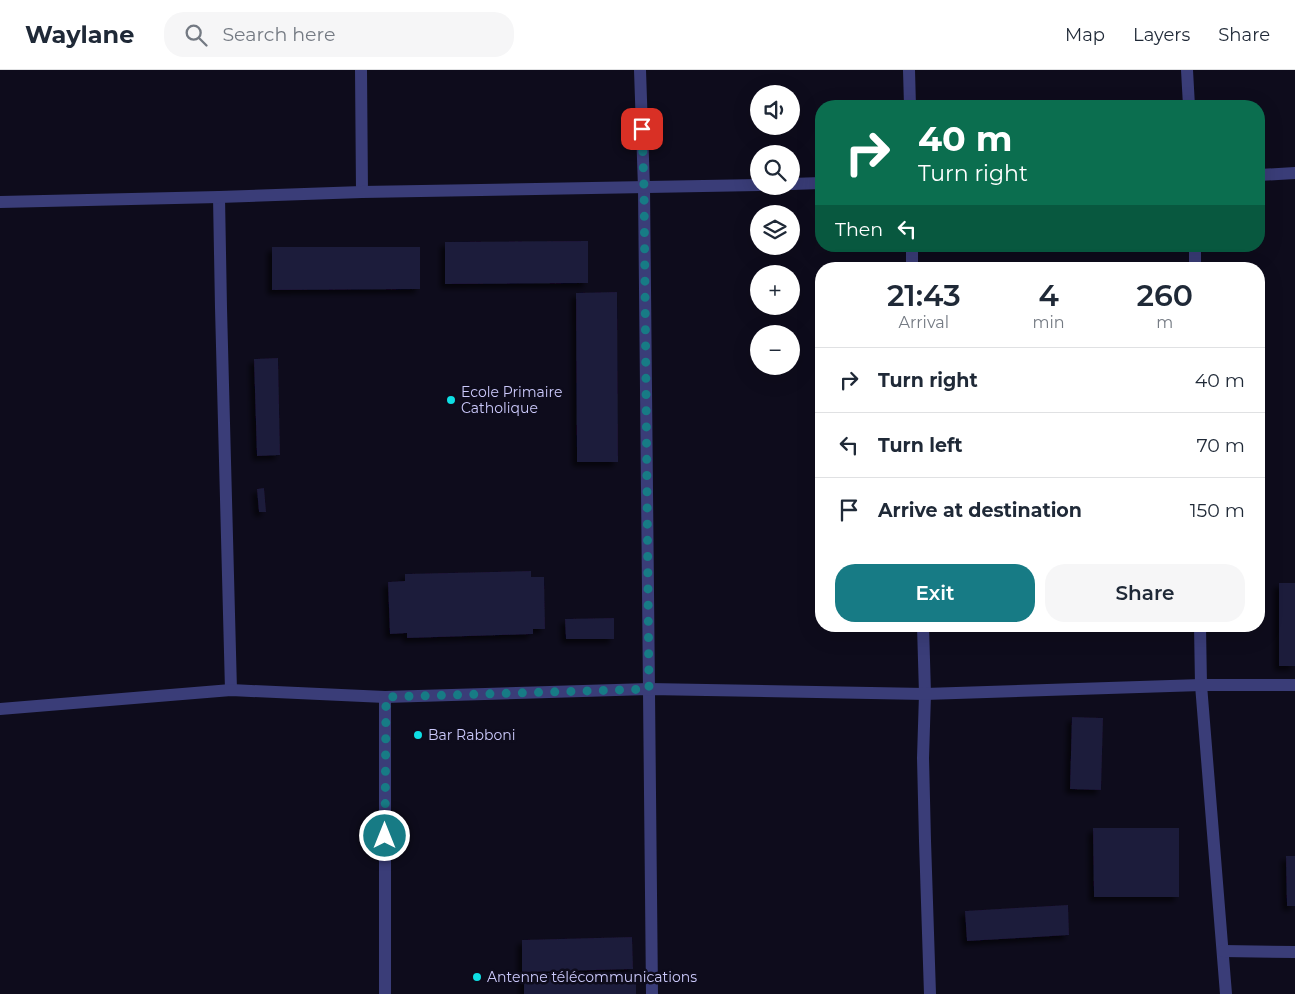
<!DOCTYPE html>
<html lang="en">
<head>
<meta charset="utf-8">
<style>
	:root { --surface:#fff; --page:#f6f6f7; --text:#1f2937; --muted:#747a83; --line:#e0e1e3; --accent:#177b85 }
	body { margin:0; font-family:Montserrat,sans-serif; background:var(--page); color:var(--text); height:100vh; display:flex; flex-direction:column; font-size:19px; white-space:nowrap }
	* { box-sizing:border-box; margin:0 }
	p { font-size:16px; color:var(--muted) }
	.icon { flex:none; width:28px; height:28px; fill:none; stroke:currentColor; stroke-width:2; stroke-linecap:round; stroke-linejoin:round }
	.map { position:relative; flex:1; overflow:hidden }
	.sheet { position:absolute; left:815px; top:192px; width:450px; height:370px; display:flex; flex-direction:column; background:var(--surface); border-radius:20px; box-shadow:0 5px 20px #0002 }
	.sheet>* { flex:none }
	.hud { position:absolute; left:815px; top:30px; width:450px; height:152px; border-radius:20px; box-shadow:0 5px 20px #0002; background:#0b6e4f; color:#fff; overflow:hidden }
	.controls { position:absolute; left:750px; top:15px; display:grid; gap:10px }
	.controls a { display:grid; place-items:center; width:50px; height:50px; border-radius:50%; background:var(--surface); box-shadow:0 5px 20px #0002; font-size:25px }
	.pin { position:absolute; display:grid; place-items:center; width:42px; height:42px; color:#fff; margin:-21px; border-radius:10px; box-shadow:0 2px 8px #0006 }
	.me { position:absolute; width:55px; margin:-28px; rotate:0deg; stroke-linejoin:round; filter:drop-shadow(0 0 4px #0008) }
	.turn { display:flex; align-items:center; gap:18px; height:105px; padding:0 20px; font-size:22px }
	.turn .icon { width:65px; height:65px; stroke-width:2.5 }
	.turn b { display:block; font-size:35px; line-height:42px }
	.then { display:flex; align-items:center; height:48px; padding:0 20px; background:#0003; gap:10px; font-size:19px }
	.eta { display:flex; justify-content:space-evenly; align-items:center; height:85px; text-align:center }
	.eta b { font-size:30px; font-weight:600; line-height:35px }
	.primary-button { display:flex; gap:10px; margin-top:auto; padding:10px 20px }
	.primary-button a { flex:1; height:58px; border-radius:20px; background:var(--accent); color:#fff; font-size:20px; font-weight:600; line-height:58px; text-align:center }
	.primary-button a+a { background:var(--page); color:var(--text) }
	ul { padding:0; list-style:none }
	li { display:flex; align-items:center; gap:15px; height:65px; padding:0 20px; border-top:1px solid var(--line) }
	li div { flex:1 }
	li b { display:block; font-size:19px }
	li em { font-style:normal }
	header { display:flex; align-items:center; gap:30px; box-sizing:border-box; height:70px; padding:0 25px; background:var(--surface); border-bottom:1px solid var(--line) }
	header strong { font-size:24px }
	nav { display:flex; gap:28px; margin-inline-start:auto; font-size:18px }
	.search { width:350px; height:45px; background:var(--page); display:flex; align-items:center; gap:12px; box-sizing:border-box; padding:0 18px; border-radius:20px; color:var(--muted); font-size:19px }
	.map>svg:first-child { display:block }
	.building { fill:#1e1a3b; filter:url(#shadow) }
	.lines { fill:none; stroke-linecap:round; stroke-linejoin:round }
	.street { stroke:#3a3d78; stroke-width:12 }
	.route { stroke:#177b85; stroke-width:9; stroke-dasharray:0 16.2 }
	.poi-dot { fill:#0edfe4; stroke:#0e0c1c; stroke-width:2 }
	.labels { text-anchor:middle; stroke-width:5; stroke-linejoin:round; paint-order:stroke }
	.poi-label { font-size:14px; fill:#cccafc; stroke:#0e0c1c; text-anchor:start }
</style>
</head>
<body>
<header>
<strong>Waylane</strong>
<div class="search"><svg class="icon" aria-label="search" viewBox="0 0 24 24"><circle cx="10" cy="10" r="6"/><path d="M15 15l6 6"/></svg>Search here</div>
<nav><a>Map</a><a>Layers</a><a>Share</a></nav>
</header>
<div class="map">
<svg width="1295" height="924" viewBox="0 0 1295 924">
	<defs>
		<filter id="shadow"><feDropShadow dx="-4.5" dy="4.5" stdDeviation="2.5" flood-color="#0009"/></filter>
	</defs>
	<rect width="100%" height="100%" fill="#0e0c1c"/>
	<g class="building">
		<polygon points="588,171 588,213 445,214 445,172"/>
		<polygon points="272,177 420,177 420,219 272,220"/>
		<polygon points="617,222 618,392 577,392 576,223"/>
		<polygon points="278,288 280,385 257,386 254,289"/>
		<polygon points="264,418 266,442 259,442 257,419"/>
		<polygon points="531,501 531,507 544,507 545,559 533,559 533,564 407,568 407,563 390,564 388,512 405,511 405,504"/>
		<rect x="1279" y="513" width="16" height="83"/>
		<polygon points="614,548 614,569 566,569 565,549"/>
		<polygon points="1072,647 1103,648 1101,720 1070,719"/>
		<polygon points="1093,758 1179,758 1179,827 1094,827"/>
		<polygon points="1286,786 1295,786 1295,836 1287,836"/>
		<polygon points="1068,835 1069,865 967,871 965,841"/>
		<polygon points="632,867 633,899 522,902 522,870"/>
		<rect x="524" y="903" width="112" height="21"/>
	</g>
	<g class="lines">
		<g class="street">
			<polyline points="361,0 362,122"/>
			<polyline points="640,0 644,118 652,924"/>
			<polyline points="909,0 910,36"/>
			<polyline points="1187,0 1189,36"/>
			<polyline points="1259,105 1295,103"/>
			<polyline points="791,114 821,113"/>
			<polyline points="219,127 221,238 231,620"/>
			<polyline points="0,132 219,127 362,122 759,115"/>
			<polyline points="912,176 912,199"/>
			<polyline points="1195,176 1195,199"/>
			<polyline points="923,556 925,624 923,688 925,771 930,924"/>
			<polyline points="1200,556 1201,615 1226,924"/>
			<polyline points="0,639 231,620 385,627 649,619 925,624 1201,615 1295,615"/>
			<polyline points="1223,881 1295,882"/>
			<polyline points="385,924 385,627"/>
		</g>
	</g>
	<g class="lines">
		<polyline class="route" points="385,766 386,627 649,619 644,118 642,59"/>
	</g>
	<g class="poi-dot">
		<circle cx="451" cy="330" r="5"/>
		<circle cx="418" cy="665" r="5"/>
		<circle cx="477" cy="907" r="5"/>
	</g>
	<g class="labels">
		<g class="poi-label">
			<text x="461" y="327">Ecole Primaire<tspan x="461" dy="16">Catholique</tspan></text>
			<text x="428" y="670">Bar Rabboni</text>
			<text x="487" y="912">Antenne télécommunications</text>
		</g>
	</g>
</svg>
<div class="controls">
<a><svg class="icon" aria-label="sound" viewBox="0 0 24 24"><path d="M4 9h4l5-4v14l-5-4H4zM17 9q2 3 0 6"/></svg></a>
<a><svg class="icon" aria-label="search" viewBox="0 0 24 24"><circle cx="10" cy="10" r="6"/><path d="M15 15l6 6"/></svg></a>
<a><svg class="icon" aria-label="layers" viewBox="0 0 24 24"><path d="M12 4l9 5-9 5-9-5zM3 14l9 5 9-5"/></svg></a>
<a>+</a>
<a>−</a>
</div>
<div class="pin" style="left:642px;top:59px;background:#d93025"><svg class="icon" aria-label="arrive" viewBox="0 0 24 24"><path d="M6 21V4h12l-3 4 3 4H6"/></svg></div>
<svg class="me" style="left:385px;top:766px" viewBox="-20 -20 40 40"><circle r="17" fill="#177b85" stroke="#fff" stroke-width="3"/><path d="M0-11L8 9 0 5-8 9z" fill="#fff"/></svg>
<div class="hud">
<div class="turn"><svg class="icon" aria-label="right" viewBox="0 0 24 24"><path d="M7 20v-9h11M14 6l5 5-5 5"/></svg><div><b>40 m</b>Turn right</div></div>
<div class="then">Then<svg class="icon" aria-label="left" viewBox="0 0 24 24"><path d="M17 20v-9H6M10 6l-5 5 5 5"/></svg></div>
</div>
<section class="sheet">
<div class="eta">
<div><b>21:43</b><p>Arrival</p></div>
<div><b>4</b><p>min</p></div>
<div><b>260</b><p>m</p></div>
</div>
<ul>
<li><svg class="icon" aria-label="right" viewBox="0 0 24 24"><path d="M7 20v-9h11M14 6l5 5-5 5"/></svg><div><b>Turn right</b></div><em>40 m</em></li>
<li><svg class="icon" aria-label="left" viewBox="0 0 24 24"><path d="M17 20v-9H6M10 6l-5 5 5 5"/></svg><div><b>Turn left</b></div><em>70 m</em></li>
<li><svg class="icon" aria-label="arrive" viewBox="0 0 24 24"><path d="M6 21V4h12l-3 4 3 4H6"/></svg><div><b>Arrive at destination</b></div><em>150 m</em></li>
</ul>
<div class="primary-button"><a>Exit</a><a>Share</a></div>
</section>
</div>
</body>
</html>
